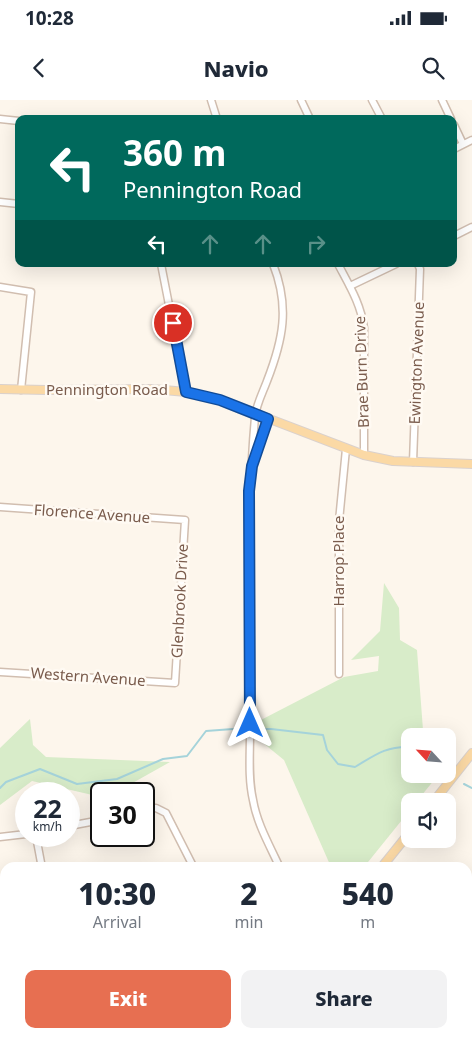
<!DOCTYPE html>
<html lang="en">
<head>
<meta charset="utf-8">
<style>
	:root { --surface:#fff; --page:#f2f2f3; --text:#1f2937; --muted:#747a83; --accent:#e76f51 }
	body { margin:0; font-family:"Noto Sans",sans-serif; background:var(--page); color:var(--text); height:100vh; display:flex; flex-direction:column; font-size:19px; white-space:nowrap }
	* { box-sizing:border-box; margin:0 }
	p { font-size:16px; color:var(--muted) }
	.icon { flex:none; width:28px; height:28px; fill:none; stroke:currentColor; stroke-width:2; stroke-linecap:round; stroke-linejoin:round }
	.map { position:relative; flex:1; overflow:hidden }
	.side { position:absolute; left:0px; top:762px; width:472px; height:176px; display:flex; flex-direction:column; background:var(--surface); border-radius:15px 15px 0 0; box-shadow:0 5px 20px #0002 }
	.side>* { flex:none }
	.guide { position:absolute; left:15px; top:15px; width:442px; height:152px; border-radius:10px; box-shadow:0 5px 20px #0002; background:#00695c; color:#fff; overflow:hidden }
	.needle { width:32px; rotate:296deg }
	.tools { position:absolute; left:401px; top:628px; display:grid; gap:10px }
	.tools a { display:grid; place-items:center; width:55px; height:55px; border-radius:10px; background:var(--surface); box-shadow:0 5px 20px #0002; font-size:25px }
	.speed { position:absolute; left:15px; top:682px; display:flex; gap:10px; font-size:25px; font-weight:700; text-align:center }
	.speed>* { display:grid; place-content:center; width:65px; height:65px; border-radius:50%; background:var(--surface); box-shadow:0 5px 20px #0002; line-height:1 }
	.speed small { font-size:12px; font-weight:400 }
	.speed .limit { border:2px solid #111; border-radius:8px; background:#fff; color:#111 }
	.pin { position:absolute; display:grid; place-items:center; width:42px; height:42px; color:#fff; margin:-21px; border:2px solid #fff; border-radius:50%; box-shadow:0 1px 5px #0007 }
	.me { position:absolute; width:55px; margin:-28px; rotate:0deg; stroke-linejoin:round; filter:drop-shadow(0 0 4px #0008) }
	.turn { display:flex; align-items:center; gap:18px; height:105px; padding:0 25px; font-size:22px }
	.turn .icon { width:65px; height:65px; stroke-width:2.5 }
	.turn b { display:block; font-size:35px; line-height:42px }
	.lanes { display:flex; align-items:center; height:48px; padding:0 25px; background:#0003; justify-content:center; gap:25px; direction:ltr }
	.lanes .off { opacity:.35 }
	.eta { display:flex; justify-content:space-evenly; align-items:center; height:85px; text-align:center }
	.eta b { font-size:30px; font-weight:800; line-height:35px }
	.cta { display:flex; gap:10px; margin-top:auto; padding:10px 25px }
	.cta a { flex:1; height:58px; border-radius:10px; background:var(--accent); color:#fff; font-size:20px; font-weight:800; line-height:58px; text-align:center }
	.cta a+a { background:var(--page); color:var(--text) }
	.status { display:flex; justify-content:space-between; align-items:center; height:35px; padding:0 25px; background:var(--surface); direction:ltr }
	.status svg { height:14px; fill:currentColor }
	header { display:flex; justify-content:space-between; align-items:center; height:65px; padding:0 25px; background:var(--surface); font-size:22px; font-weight:800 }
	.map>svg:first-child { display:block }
	.green { fill:#d8ecc9 }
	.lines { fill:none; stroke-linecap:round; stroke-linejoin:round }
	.stream { stroke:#a5d3da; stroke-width:2 }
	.minor-casing { stroke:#d1beb0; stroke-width:9 }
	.major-casing { stroke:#dad1cd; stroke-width:10 }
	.minor { stroke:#fff; stroke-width:6 }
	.major { stroke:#fbd9a5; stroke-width:8 }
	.route-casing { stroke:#114b97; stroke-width:12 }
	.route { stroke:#1a73e8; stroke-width:9 }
	.labels { text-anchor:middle; stroke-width:5; stroke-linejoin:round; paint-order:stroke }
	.street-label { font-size:15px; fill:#7a5c4d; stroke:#fffaf3 }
</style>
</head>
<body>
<div class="status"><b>10:28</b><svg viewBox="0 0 49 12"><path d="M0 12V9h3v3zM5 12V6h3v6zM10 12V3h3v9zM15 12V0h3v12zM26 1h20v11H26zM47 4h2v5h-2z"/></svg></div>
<header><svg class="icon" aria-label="back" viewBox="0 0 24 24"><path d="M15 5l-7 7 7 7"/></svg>Navio<svg class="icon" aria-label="search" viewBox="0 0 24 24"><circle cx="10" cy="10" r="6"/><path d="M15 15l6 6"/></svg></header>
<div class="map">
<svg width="472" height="938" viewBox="0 0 472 938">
	<rect width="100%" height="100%" fill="#fdf6ec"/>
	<g class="green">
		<polygon points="384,483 399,508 400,540 417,550 423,630 428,636 410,636 410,674 439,674 417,701 410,701 410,710 364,767 331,767 284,660 257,638 257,622 344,577 378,571 379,556 351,560 380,531"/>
		<polygon points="30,619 33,645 46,657 170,662 113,694 101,694 101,697 32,681 0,705 0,648"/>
	</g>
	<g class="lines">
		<g class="stream">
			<polyline points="464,684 472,688"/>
			<path d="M0,688L6,682L40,669L77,684L117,679L163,659L187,656L206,631L233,629H271L323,635L327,650L338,664L355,667C375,655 386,646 410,647"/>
		</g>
		<g class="minor-casing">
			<g id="minor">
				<polyline points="211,0 217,19"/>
				<polyline points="301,0 310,19"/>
				<polyline points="372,0 382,19"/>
				<polyline points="442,0 451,19"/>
				<polyline points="0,19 19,21"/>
				<polyline points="454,25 463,44"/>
				<polyline points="454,49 472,40"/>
				<polyline points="0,102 19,104"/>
				<polyline points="454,136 472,127"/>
				<polyline points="161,164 186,292"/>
				<path d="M338,164C349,185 361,204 364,228V355"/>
				<polyline points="350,186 396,164"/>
				<polyline points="0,187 31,192 21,290"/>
				<polyline points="255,357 267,319"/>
				<polyline points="413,362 420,169 418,164"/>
				<polyline points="0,407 185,420 175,583 0,572"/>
				<polyline points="339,574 339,421 346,349"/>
				<path d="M250,623C249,521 246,418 255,317C256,305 263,292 267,281C283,240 290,207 273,164"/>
				<path d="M250,634C250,656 248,678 253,700C257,724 270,746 280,768"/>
				<polyline points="144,708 156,708 166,713 194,768"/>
				<polyline points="69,726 101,720"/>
				<polyline points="36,736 42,768"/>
				<polyline points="0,737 26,734"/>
				<polyline points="468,809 472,807"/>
				<polyline points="468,861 472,870"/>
				<polyline points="0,901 5,900"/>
				<polyline points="192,934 197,938"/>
				<polyline points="360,934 362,938"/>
				<polyline points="432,934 434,938"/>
			</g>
		</g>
		<g class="major-casing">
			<g id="major">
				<polyline points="0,289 46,290 153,289 186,292 220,300 364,355 393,361 472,364"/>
				<polyline points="434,701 472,653"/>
				<polyline points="381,768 410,732"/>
				<polyline points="245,938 249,934"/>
			</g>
		</g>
		<use href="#minor" class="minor"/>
		<use href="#major" class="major"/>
	</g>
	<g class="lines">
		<g class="route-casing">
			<polyline id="route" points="173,223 186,292 220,300 268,319 252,366 249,391 250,623"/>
		</g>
		<use href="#route" class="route"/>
	</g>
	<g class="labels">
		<g class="street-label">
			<text transform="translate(417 263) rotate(-88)" y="5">Ewington Avenue</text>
			<text transform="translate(362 272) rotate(-92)" y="5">Brae Burn Drive</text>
			<text x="107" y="295">Pennington Road</text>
			<text transform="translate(92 414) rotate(4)" y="5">Florence Avenue</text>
			<text transform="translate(339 461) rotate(-90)" y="5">Harrop Place</text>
			<text transform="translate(180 501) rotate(-87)" y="5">Glenbrook Drive</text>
			<text transform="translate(88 577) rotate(4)" y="5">Western Avenue</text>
		</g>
	</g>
</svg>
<div class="tools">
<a><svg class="needle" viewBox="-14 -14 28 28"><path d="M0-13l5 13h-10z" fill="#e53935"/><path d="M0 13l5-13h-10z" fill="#747a83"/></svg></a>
<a><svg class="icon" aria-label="sound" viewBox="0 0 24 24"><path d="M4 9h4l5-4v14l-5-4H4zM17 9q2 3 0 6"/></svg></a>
</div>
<div class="speed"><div>22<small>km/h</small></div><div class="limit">30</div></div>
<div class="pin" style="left:173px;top:223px;background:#d93025"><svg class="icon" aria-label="arrive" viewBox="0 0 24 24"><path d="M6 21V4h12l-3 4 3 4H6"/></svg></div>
<svg class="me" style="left:250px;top:623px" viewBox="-20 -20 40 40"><path d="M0-17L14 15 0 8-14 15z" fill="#1a73e8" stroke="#fff" stroke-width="4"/></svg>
<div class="guide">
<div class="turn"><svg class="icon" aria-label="left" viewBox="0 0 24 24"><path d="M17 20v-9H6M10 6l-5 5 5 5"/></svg><div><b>360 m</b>Pennington Road</div></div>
<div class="lanes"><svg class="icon" aria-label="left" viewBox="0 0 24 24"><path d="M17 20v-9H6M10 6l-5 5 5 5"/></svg><svg class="icon off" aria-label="ahead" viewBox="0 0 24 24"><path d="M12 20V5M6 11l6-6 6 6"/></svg><svg class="icon off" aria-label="ahead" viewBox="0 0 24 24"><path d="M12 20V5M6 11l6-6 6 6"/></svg><svg class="icon off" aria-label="right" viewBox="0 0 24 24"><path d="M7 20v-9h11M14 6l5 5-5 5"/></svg></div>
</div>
<section class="side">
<div class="eta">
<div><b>10:30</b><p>Arrival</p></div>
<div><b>2</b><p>min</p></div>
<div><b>540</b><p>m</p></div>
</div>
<div class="cta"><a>Exit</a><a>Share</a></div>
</section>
</div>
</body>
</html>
